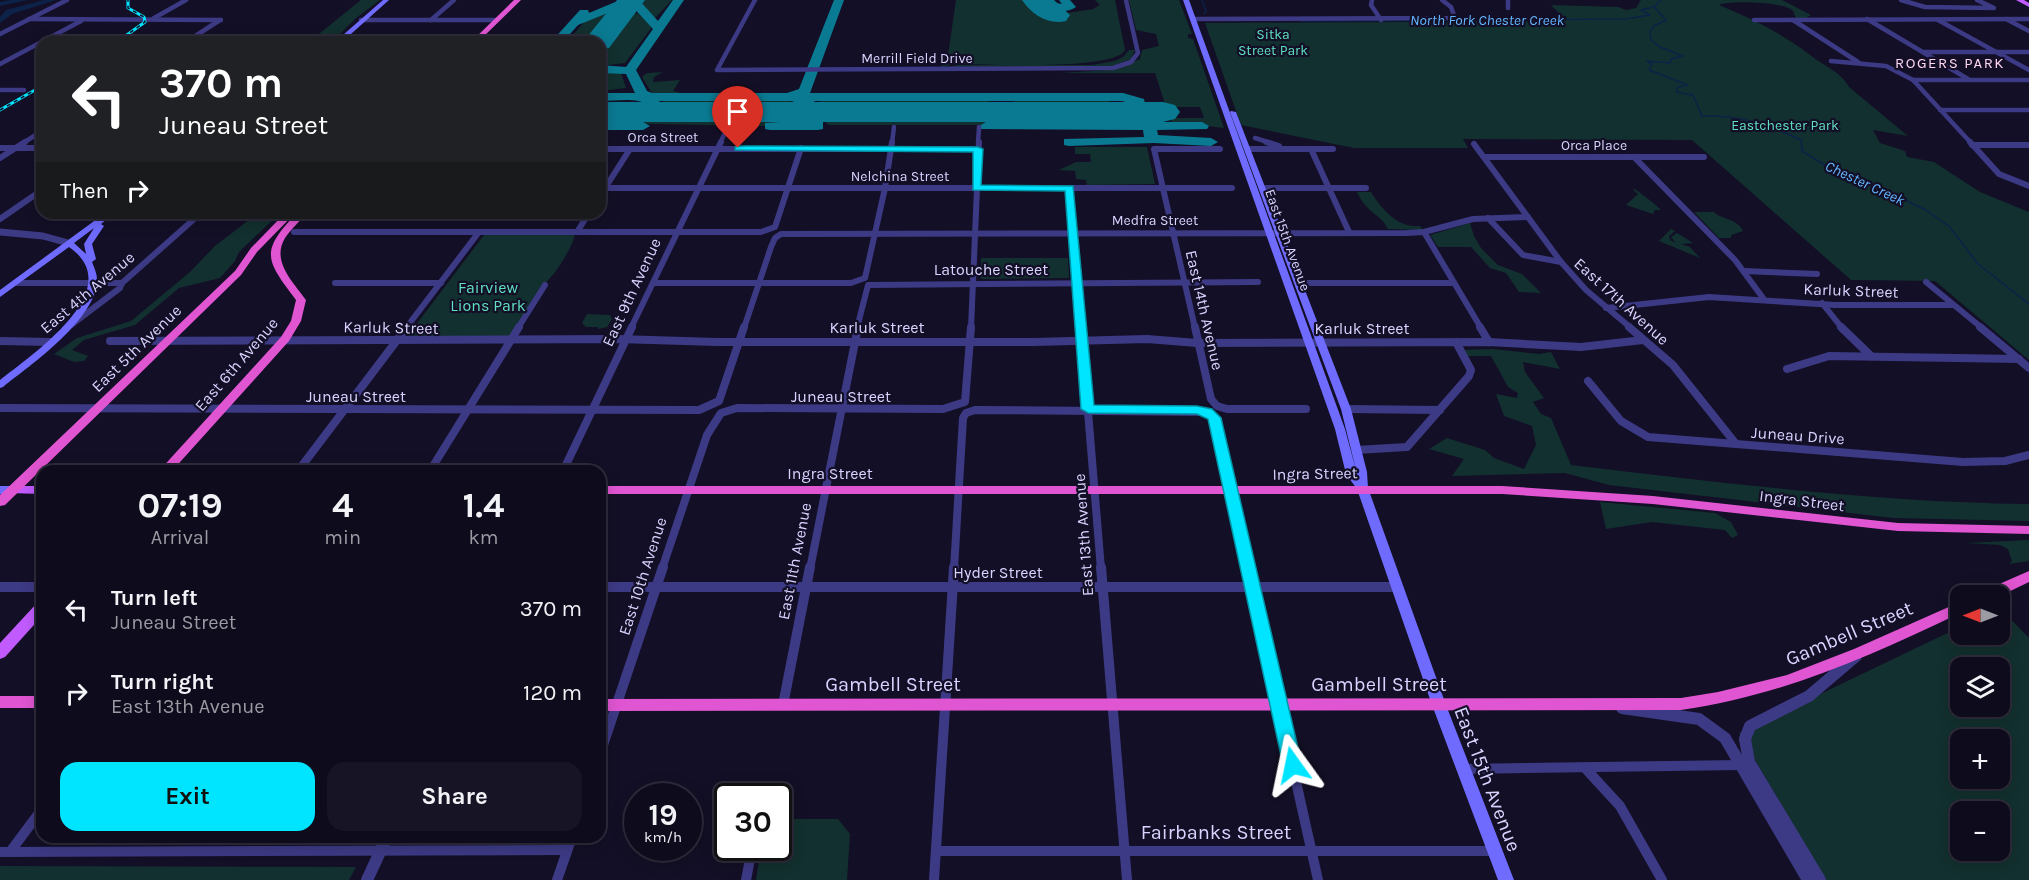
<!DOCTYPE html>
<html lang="en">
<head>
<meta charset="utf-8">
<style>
	:root { --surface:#0e0b1c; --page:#171425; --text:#f1f3f6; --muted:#9b9ba3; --line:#2e2b3b; --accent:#00e5ff }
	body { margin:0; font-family:Karla,sans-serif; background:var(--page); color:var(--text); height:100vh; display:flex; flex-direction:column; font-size:22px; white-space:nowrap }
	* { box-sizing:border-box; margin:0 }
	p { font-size:20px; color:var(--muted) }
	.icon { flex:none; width:33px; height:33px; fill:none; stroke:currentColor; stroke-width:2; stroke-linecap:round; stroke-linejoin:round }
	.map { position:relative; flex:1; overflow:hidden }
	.drawer { position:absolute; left:36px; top:465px; width:570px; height:378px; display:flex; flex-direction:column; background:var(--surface); border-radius:18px; box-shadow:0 3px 15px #0003,0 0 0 2px var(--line) }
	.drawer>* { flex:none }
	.banner { position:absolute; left:36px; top:36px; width:570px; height:183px; border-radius:18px; box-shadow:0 3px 15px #0003,0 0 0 2px var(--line); background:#202124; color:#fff; overflow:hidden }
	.needle { width:39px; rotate:270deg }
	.fabs { position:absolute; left:1950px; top:585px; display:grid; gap:12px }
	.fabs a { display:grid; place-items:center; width:60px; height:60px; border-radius:12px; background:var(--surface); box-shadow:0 3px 15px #0003,0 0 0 2px var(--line); font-size:30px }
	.speed { position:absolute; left:624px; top:783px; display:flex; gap:12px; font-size:30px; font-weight:700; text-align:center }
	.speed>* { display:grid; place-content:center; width:78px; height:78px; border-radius:50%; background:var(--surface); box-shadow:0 3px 15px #0003,0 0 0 2px var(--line); line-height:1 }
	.speed small { font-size:15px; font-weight:400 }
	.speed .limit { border:3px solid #111; border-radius:9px; background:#fff; color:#111 }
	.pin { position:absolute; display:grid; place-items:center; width:51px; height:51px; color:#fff; margin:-62px -26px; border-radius:50% 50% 50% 0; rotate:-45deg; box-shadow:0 0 6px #0007 }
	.pin .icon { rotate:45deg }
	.me { position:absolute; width:66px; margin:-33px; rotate:348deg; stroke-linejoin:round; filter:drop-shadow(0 0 4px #0008) }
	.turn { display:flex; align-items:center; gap:21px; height:126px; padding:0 24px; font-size:27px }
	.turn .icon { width:78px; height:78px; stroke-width:2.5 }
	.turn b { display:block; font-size:42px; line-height:51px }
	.then { display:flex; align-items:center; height:57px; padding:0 24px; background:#0003; gap:12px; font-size:22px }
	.eta { display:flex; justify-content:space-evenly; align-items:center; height:102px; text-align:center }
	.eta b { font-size:36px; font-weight:700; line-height:42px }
	.button { display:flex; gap:12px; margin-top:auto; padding:12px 24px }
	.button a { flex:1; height:69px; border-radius:18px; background:var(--accent); color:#111; font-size:24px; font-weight:700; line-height:69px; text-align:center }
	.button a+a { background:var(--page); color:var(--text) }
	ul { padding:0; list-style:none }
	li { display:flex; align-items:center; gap:18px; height:84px; padding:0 24px }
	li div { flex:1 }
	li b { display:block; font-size:22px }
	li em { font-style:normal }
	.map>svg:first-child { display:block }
	.green { fill:#12302f; fill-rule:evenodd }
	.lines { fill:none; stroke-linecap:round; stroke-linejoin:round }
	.stream { stroke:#0c2248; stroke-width:1.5 }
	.river { fill:#0c2248; fill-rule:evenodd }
	.taxiway { fill:#0a7a92; fill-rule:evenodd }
	.runway { fill:#0a7a92; fill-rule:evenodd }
	.minor-far3 { stroke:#3d3a85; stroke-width:4.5 }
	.minor-far2 { stroke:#3d3a85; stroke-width:6 }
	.minor-far1 { stroke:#3d3a85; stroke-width:8 }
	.minor { stroke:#3d3a85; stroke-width:10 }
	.tertiary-far1 { stroke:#3d3a85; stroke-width:7 }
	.tertiary { stroke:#3d3a85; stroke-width:12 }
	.secondary { fill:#6f6bff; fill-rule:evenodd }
	.primary { fill:#c25bff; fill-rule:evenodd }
	.trunk { fill:#e055d1; fill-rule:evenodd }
	.rail-casing { stroke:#00e5ff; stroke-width:3 }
	.rail { stroke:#130f26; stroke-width:1.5; stroke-dasharray:4; stroke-linecap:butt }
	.route { fill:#00e5ff; stroke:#0095a6; stroke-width:1.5 }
	.labels { text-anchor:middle; stroke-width:4.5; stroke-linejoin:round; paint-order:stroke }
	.far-park-label { font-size:14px; fill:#5fe0c0; stroke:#130f26 }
	.far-street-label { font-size:14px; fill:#d9d4ff; stroke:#130f26 }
	.far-water-label { font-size:15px; font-style:italic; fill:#62b6ff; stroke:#130f26 }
	.far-neighbourhood-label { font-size:15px; letter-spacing:1.5px; fill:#ffd6f0; stroke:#130f26 }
	.street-label { font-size:16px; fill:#d9d4ff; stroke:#130f26 }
	.park-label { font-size:16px; fill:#5fe0c0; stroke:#130f26 }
	.near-street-label { font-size:20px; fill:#d9d4ff; stroke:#130f26 }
</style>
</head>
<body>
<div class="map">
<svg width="2029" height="880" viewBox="0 0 2029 880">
	<rect width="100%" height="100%" fill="#130f26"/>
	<g class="green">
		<polygon points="361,0 380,0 356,18 332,42 309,42"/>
		<polygon points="643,0 672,0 656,17 652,17 641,3"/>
		<path d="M956,0H1026L1048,16L1093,9L1100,5L1095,0H1115L1125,50C1116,71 981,64 954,64L941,68L942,63L947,62Z"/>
		<polygon points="1129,0 1179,0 1192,34 1188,34 1188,38 1193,39 1224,128 1172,122 1170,118 1204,118 1200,107 1166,107 1155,73 1059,73 1111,70 1140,59 1142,50 1159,46 1156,34 1136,30"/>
		<path d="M1641,0H1782L1811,15L1804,19H1796C1795,17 1794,11 1792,10C1784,2 1729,0 1719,5C1753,19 1781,33 1810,55C1824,66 1840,71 1849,87L1908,136L1873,130L1880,143L1905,151L1907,157L1934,162L1980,192L2029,212V360L1935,281L1851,280L1692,140L1463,139L1468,148H1354L1241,125L1205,23L1560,21L1562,16L1551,5L1618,7L1626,10L1636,8Z"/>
		<polygon points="605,13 609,13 585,42 567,42 585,21"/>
		<polygon points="638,13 652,27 625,63 600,66 600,56 633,14"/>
		<polygon points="1129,50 1135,50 1131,59 1112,66 949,67 956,65 1092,65 1115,61 1123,57"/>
		<polygon points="600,72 621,73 626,88 600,91"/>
		<polygon points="663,72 654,77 653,82 680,80 673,91 678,92 677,94 652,93 642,77 647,73"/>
		<polygon points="666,100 784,100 799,103 804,107 676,107 661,103"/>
		<polygon points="825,100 985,100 995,104 986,108 845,108 819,102"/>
		<polygon points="1020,100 1107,100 1115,106 1017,108 1011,105 1012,102"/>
		<polygon points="600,117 805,117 810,118 809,122 804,123 763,126 600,123"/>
		<polygon points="837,117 985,117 995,122 986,125 829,125 825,122 827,118"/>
		<polygon points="1019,117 1069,117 1072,122 1079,122 1079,117 1137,117 1141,121 1135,123 1011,122 1011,119"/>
		<polygon points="1075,147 1147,147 1155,184 1087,185 1086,180 1076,179 1075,171 1059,170 1076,162 1091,162 1090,154 1075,154"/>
		<path d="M1635,189C1644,196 1654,203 1661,210H1655L1653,214L1626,205L1638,194L1633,190Z"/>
		<path d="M1357,192H1371C1382,210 1398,228 1420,226L1423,230L1388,229C1380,213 1367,214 1357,192Z"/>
		<path d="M1694,212H1714C1723,221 1736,217 1743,231L1731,235V238H1719Z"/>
		<polygon points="258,213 280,213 239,252 235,261 220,278 179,288 135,325 84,340 72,350 88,356 84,361 74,362 54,354 77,338 131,321 190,272 215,246"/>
		<polygon points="1470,223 1474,236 1481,248 1498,265 1522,274 1541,293 1519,292 1506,273 1490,268 1471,247 1438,247 1430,235"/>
		<polygon points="1671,229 1675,231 1669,236 1670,240 1676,243 1671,237 1677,233 1693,243 1681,244 1690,247 1700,258 1659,241"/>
		<path d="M575,234C573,247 552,281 541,286L510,338H406L484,235Z"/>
		<polygon points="981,258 1068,258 1069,278 981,279"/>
		<polygon points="587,314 610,315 612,319 607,327 598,329 598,327 586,327 582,323"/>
		<path d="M1492,349L1539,354L1551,352L1560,369L1523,362L1525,372L1544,398L1533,402L1541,414L1551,418L1571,465C1723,483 1876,502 2029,504V521L1893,518L1609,485L1565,473L1452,476L1464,459L1429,449L1447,438L1485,450L1494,458L1524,469L1536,445L1532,426L1504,416L1496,394L1517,398L1518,393L1508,387L1491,356H1467L1463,350Z"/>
		<polygon points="1600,502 1715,513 1731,522 1738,535 1732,538 1725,530 1652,522 1606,529"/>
		<polygon points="2029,540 2029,561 2009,564 2012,561 2008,549 2000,545 1966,543"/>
		<path d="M2000,608L2029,638V880H1826L1739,733L1960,627V634H2000ZM1960,668H2000V706H1960ZM1960,740H2000V778H1960ZM1960,812H2000V850H1960Z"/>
		<polygon points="779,819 838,819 850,834 847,880 756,880 761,848 778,848"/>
		<polygon points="0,866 356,867 349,880 0,880"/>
	</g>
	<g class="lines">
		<g class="stream">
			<polyline points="1202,0 1206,11 1204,14"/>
			<path d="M1654,7L1666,20L1654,26L1650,32L1651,40L1660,47L1683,56L1671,59L1670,63L1647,61L1652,64L1649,70L1688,85L1678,87L1676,92L1693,95L1702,116C1739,115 1768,124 1801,140L1802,151L1836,172L1873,185L1926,210L1949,226L1978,264L2029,304"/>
			<polyline points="1300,21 1626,19 1650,15 1641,10 1654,7 1661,0"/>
		</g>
		<g class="river">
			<polygon points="11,0 28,0 0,6 0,2"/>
			<polygon points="44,0 56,0 12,14 0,23 0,17 6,10"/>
		</g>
		<g class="taxiway">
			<path d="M620,0H639L658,21L673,0H684L636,70L647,91L652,93H787L799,89L834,0H844L810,93H1123L1144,99L1146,108L1128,116L1121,112L1132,104L1122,101H813L826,106L827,110L844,108L851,112L849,115L823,121V129L818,130H770L765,129V123L810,120L805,114L812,110L792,101H658L678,109V115C661,119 653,104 638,101C627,99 612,101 600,101V93H635L626,74L600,73V65L626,67L653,29L630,4L578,25L563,42H551L580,10H588L589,13Z"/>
			<path d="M1039,0L1062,4L1059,0H1070L1076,7C1064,15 1049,10 1036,5L1034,3Z"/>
			<polygon points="600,122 643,122 650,126 643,130 600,130"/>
			<polygon points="986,122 1202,122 1209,126 1207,129 1157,130 1158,135 1211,138 1218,142 1211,146 1154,143 1069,146 1064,145 1064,139 1144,137 1143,130 981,129 979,126"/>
		</g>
		<g class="runway">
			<polygon points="617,0 645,0 609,48 600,50 600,42 583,42"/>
			<path d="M1022,0H1054L1070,15L1066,21C1048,25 1032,15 1022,0Z"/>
			<polygon points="600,102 1163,102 1175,105 1180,112 1175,119 1163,122 600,122"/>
		</g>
		<g class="minor-far3">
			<polyline points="755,0 717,70 1113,68 1131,62 1138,53 1126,0"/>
			<polyline points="1372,0 1371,5 1381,20"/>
			<polyline points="1508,0 1508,8"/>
			<polyline points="1901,0 1925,7 1994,8 1977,0"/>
			<polyline points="154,18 186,0"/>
			<polyline points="29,19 221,20"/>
			<polyline points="1194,19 1455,18 1451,7 1442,0"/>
			<polyline points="1867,19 1968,79"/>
			<polyline points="2006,19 2029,31"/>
			<polyline points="361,20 497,20"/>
			<polyline points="431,20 454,0"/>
			<polyline points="1754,20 2029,19"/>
			<polyline points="1793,20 1858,62"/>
			<polyline points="1938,20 2029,70"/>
			<polyline points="0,34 67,0"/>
			<polyline points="186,42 220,20"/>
			<polyline points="1924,52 2029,52"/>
			<polyline points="1831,61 1886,66 1913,80 2029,80"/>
			<polyline points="0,64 81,21"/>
			<polyline points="1913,80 1971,143"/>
			<polyline points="0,90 24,90"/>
			<polyline points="1940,110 2029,110"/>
			<polyline points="1255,138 1271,143"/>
			<polyline points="23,143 42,131"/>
			<polyline points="720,143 728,127"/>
			<polyline points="892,143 894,127"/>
			<polyline points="978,143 979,127"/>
		</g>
		<g class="minor-far2">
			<polyline points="1266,142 1279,146"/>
			<polyline points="1970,142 1999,174 2029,186"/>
			<polyline points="1474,144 1561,262 1586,290 1631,328"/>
			<polyline points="1972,145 2029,145"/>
			<polyline points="0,148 42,148"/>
			<polyline points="600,149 978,149"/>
			<polyline points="1249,149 1333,149"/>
			<polyline points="1311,149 1349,232"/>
			<polyline points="1484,157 1704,157"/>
			<polyline points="1634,157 1735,260 1763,298"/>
			<polyline points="0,158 25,142"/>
			<polyline points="605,188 1232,188"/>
			<polyline points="1070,188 1082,328"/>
			<polyline points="1264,188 1366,188"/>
			<polyline points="600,196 630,149"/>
			<polyline points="1488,218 1523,255 1561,262"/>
			<polyline points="0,219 42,190"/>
			<polyline points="294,232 761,232 775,227 801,148"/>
			<polyline points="577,232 589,213"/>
			<polyline points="1424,232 1481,328"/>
			<polyline points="1744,271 1817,274"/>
			<polyline points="1926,282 1982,328"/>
			<polyline points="15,283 122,283"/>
			<polyline points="335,283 441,283"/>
			<polyline points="654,283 851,283 865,278 885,188 892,142"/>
			<polyline points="1299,283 1454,283"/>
			<polyline points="1822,303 1842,328"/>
			<polyline points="1606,308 1709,297 1835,305 1953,305"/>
			<polyline points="71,325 120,288 122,283 193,220"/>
			<polyline points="406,328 479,232"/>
			<polyline points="518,328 545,285"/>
			<polyline points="631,328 721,142"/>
			<polyline points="744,328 771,247 775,238 781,234 1407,233 1424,232 1473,219 1528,217"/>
			<polyline points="857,328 868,285 1258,282"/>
			<polyline points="971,328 979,142"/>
			<polyline points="1195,328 1154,149 1220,149"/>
		</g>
		<g class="minor-far1">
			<polyline points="1081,327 1101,569"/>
			<polyline points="1195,327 1211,399 1217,406 1227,409 1306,409"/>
			<polyline points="1480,327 1489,342"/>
			<polyline points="1629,327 1673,365 1736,444"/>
			<polyline points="1841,327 1871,356"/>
			<polyline points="1980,327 2029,368"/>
			<polyline points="0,341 51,342"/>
			<polyline points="110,341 618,339 717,342 1034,342 1147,339 1197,343 1489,342 1581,347 1643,340"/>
			<polyline points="1787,369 1829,356 2019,359"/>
			<polyline points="1588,381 1621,421 1648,437 1963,462 2005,461 2029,455"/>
			<polyline points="0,408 699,410 719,401 744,327"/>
			<polyline points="1346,409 1440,410"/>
			<polyline points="1356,450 1407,447 1469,376 1471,370 1456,342"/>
			<polyline points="298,471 407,327"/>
			<polyline points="430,471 519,327"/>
			<polyline points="563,471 632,327"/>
			<polyline points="662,569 707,435 721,413 737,408 943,409 965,402 971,327"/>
			<polyline points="810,569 858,327"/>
			<polyline points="954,569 963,418 966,413 975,410 1208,412 1214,418 1248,569"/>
		</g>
		<g class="minor">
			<polyline points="1101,567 1127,880"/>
			<polyline points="1248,567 1318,880"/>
			<polyline points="0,587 42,587"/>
			<polyline points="600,587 1397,587"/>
			<polyline points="783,705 810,567"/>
			<polyline points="600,754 663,567"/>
			<polyline points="1463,769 1741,765"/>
			<polyline points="1586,769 1620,806 1662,880"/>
			<polyline points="936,851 1496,851"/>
			<polyline points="0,852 567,850"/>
			<polyline points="10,852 42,809"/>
			<polyline points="557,880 572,837"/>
			<polyline points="746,880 752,848"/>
			<polyline points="934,880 954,567"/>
		</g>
		<polyline class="tertiary-far1" points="0,232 43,236 68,243"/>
		<g class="tertiary">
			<polyline points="1622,708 1699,719 1725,738 1808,880"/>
			<polyline points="367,880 387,837"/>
			<polyline points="1820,880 1749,762 1745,739 1750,726 1809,696 1856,656"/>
		</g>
		<g class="secondary">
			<polygon points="383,0 389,0 342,42 335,42"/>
			<polygon points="1183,0 1189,0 1345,429 1357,474 1341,409 1230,112 1231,111 1236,112 1351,409 1367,472 1368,488 1446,705 1514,880 1498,880 1432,705 1357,489 1346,474 1335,429"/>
			<path d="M105,213H114L101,224L104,226L92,244L96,259L92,262C94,267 97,274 97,279C98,318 31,365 3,387L0,388V380C31,355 130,289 69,247L0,297V290ZM94,228L84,244L86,254L74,243Z"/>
			<polygon points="0,486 13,486 19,490 13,494 0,494"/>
		</g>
		<g class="primary">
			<polygon points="2016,0 2024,0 2029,3 2029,7"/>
			<polygon points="13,486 42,486 42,494 9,493 7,490"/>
			<polygon points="42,602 42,616 5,657 0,659 0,643 37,603"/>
		</g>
		<g class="trunk">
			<polygon points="514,0 521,0 478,42 471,42"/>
			<polygon points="285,213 295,213 257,252 241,275 5,505 0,506 0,495 235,271 251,248"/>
			<path d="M297,213H307C300,221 291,229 285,238C271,261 293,282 306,300L301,321L289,341L172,471H159L281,337L291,321L296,300C266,260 259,252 297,213Z"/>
			<polygon points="600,486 1502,486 1653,496 1898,523 2029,526 2029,534 1898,531 1653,504 1502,494 600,494"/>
			<polygon points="2029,571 2029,582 2000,596 1979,596 1981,592"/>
			<path d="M1960,602V613C1868,657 1784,695 1681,710L600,711V699L1681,698L1718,692L1787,675L1854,649Z"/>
			<rect x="0" y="696" width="42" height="12"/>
		</g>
		<g class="rail-casing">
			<g id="rail">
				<polyline points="117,42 145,22 144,17 128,8 128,0"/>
				<polyline points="0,110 42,86"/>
			</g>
		</g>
		<use href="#rail" class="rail"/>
	</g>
	<polygon class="route" points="738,146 978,147 983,149 981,185 1073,186 1094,405 1197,406 1212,409 1221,418 1302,765 1299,771 1293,773 1286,771 1283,765 1208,419 1197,414 1088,413 1081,409 1065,191 973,190 973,152 735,150 735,147"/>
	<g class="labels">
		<g class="far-park-label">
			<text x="1273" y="39">Sitka<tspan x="1273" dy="16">Street Park</tspan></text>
			<text x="1785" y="130">Eastchester Park</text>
		</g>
		<g class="far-street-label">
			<text x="917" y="63">Merrill Field Drive</text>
			<text x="663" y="142">Orca Street</text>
			<text x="1594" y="150">Orca Place</text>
			<text x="900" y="181">Nelchina Street</text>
			<text x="1155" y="225">Medfra Street</text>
			<text transform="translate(1288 240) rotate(70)" y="5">East 15th Avenue</text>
		</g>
		<g class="far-water-label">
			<text x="1487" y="25">North Fork Chester Creek</text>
			<text transform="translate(1865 183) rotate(25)" y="5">Chester Creek</text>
		</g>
		<g class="far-neighbourhood-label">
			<text x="1950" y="68">ROGERS PARK</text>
		</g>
		<g class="street-label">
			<text x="991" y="275">Latouche Street</text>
			<text transform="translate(1851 290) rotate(2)" y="6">Karluk Street</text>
			<text transform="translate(87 292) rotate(-40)" y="6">East 4th Avenue</text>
			<text transform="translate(631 292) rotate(-65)" y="6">East 9th Avenue</text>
			<text transform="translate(1622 301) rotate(42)" y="6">East 17th Avenue</text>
			<text transform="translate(1205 310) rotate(77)" y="6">East 14th Avenue</text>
			<text transform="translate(391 327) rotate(1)" y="6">Karluk Street</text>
			<text x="877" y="333">Karluk Street</text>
			<text x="1362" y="334">Karluk Street</text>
			<text transform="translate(136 348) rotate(-44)" y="6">East 5th Avenue</text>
			<text transform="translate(236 364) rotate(-49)" y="6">East 6th Avenue</text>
			<text x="356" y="402">Juneau Street</text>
			<text x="841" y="402">Juneau Street</text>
			<text transform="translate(1798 435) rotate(4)" y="6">Juneau Drive</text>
			<text x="830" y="479">Ingra Street</text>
			<text transform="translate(1315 473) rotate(-1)" y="6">Ingra Street</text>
			<text transform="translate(1802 500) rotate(7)" y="6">Ingra Street</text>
			<text transform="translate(1083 535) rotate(-94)" y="6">East 13th Avenue</text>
			<text transform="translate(794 561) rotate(-79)" y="6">East 11th Avenue</text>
			<text x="998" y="578">Hyder Street</text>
			<text transform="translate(642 576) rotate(-72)" y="6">East 10th Avenue</text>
		</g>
		<g class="park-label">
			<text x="488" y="293">Fairview<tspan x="488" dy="18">Lions Park</tspan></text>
		</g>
		<g class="near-street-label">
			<text transform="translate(1849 633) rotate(-23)" y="7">Gambell Street</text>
			<text x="893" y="691">Gambell Street</text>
			<text x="1379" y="691">Gambell Street</text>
			<text transform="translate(1488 779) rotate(69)" y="7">East 15th Avenue</text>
			<text x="1216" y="839">Fairbanks Street</text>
		</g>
	</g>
</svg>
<div class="fabs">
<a><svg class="needle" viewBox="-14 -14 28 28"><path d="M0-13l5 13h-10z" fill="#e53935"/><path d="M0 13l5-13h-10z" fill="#9b9ba3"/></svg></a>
<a><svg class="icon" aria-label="layers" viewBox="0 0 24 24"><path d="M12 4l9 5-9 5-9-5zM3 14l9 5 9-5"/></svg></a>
<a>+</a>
<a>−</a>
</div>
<div class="speed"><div>19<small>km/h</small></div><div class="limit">30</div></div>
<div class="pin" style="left:738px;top:148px;background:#d93025"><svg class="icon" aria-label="arrive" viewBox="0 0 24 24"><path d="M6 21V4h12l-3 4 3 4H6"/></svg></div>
<svg class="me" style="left:1293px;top:765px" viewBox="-20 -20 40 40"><path d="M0-17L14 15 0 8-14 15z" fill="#00e5ff" stroke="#fff" stroke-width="4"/></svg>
<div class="banner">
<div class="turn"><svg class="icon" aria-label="left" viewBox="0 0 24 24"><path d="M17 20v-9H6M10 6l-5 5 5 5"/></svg><div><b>370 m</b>Juneau Street</div></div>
<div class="then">Then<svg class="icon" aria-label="right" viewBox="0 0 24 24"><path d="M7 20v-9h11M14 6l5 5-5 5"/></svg></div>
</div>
<section class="drawer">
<div class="eta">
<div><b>07:19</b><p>Arrival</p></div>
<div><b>4</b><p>min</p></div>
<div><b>1.4</b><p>km</p></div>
</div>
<ul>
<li><svg class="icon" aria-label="left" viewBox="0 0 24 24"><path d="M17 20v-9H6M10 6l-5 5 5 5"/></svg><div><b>Turn left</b><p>Juneau Street</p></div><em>370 m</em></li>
<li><svg class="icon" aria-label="right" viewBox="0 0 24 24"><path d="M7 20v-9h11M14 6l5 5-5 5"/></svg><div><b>Turn right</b><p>East 13th Avenue</p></div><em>120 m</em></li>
</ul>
<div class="button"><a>Exit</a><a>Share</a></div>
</section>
</div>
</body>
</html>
